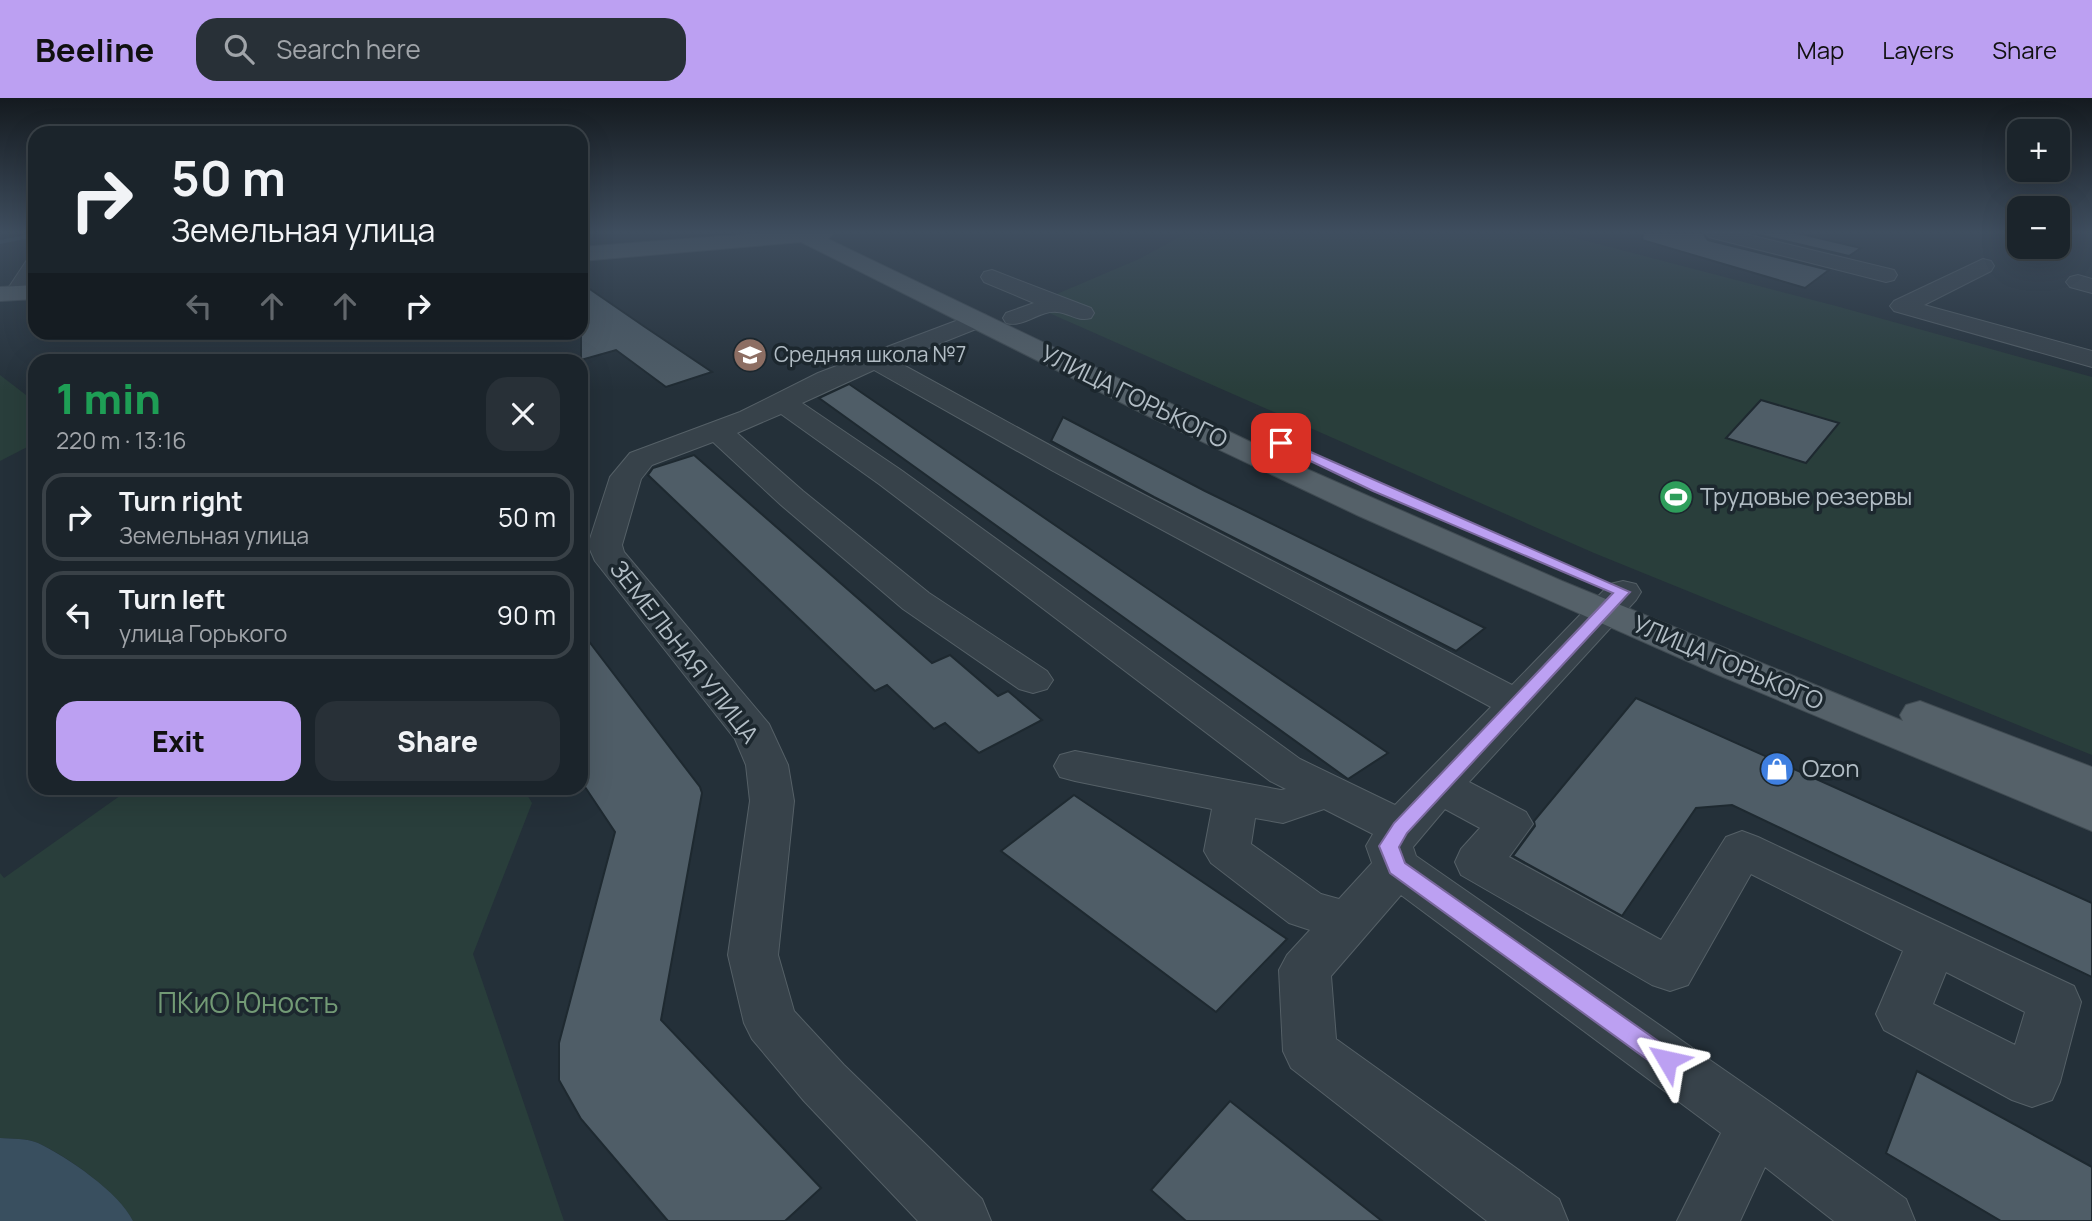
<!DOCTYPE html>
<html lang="en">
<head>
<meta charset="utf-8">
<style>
	:root { --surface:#1b242b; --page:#283037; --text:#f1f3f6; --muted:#a0a4a9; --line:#394147; --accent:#bca0f2 }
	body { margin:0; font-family:Manrope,sans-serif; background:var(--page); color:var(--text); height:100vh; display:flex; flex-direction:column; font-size:26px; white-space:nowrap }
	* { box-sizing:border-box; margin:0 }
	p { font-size:23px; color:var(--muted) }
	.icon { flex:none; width:38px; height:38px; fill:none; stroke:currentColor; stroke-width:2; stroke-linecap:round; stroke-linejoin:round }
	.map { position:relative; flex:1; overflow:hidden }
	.panel { position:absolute; left:28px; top:256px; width:560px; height:441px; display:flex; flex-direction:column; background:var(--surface); border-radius:21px; box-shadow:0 7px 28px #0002,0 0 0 2px var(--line) }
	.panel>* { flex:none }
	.hud { position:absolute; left:28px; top:28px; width:560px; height:214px; border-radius:21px; box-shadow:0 7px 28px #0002,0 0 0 2px var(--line); background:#1b242b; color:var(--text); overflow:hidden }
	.fabs { position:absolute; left:2007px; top:21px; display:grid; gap:14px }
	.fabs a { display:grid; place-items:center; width:63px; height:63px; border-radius:14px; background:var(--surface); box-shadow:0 7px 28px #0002,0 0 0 2px var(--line); font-size:35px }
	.pin { position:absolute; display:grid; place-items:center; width:60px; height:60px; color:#fff; margin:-30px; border-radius:14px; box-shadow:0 4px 10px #0006 }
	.me { position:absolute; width:77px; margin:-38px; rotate:306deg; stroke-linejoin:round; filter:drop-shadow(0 0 5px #0008) }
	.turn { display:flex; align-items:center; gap:24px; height:147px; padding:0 28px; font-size:32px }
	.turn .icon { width:91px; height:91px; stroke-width:2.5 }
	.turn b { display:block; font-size:49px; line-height:60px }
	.lanes { display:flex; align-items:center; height:66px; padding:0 28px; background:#0003; justify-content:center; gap:35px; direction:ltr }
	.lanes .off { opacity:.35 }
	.round { display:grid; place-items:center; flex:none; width:74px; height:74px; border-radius:21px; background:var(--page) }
	.headline { display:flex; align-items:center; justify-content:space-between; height:119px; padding:0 28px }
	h1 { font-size:42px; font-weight:800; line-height:52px; color:#1e9e55 }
	.action { display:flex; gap:14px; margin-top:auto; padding:14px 28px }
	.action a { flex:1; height:80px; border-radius:21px; background:var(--accent); color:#111; font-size:28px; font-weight:800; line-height:80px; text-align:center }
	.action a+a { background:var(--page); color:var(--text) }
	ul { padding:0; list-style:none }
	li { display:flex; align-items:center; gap:21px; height:88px; margin:0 14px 10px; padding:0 14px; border:4px solid var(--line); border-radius:21px }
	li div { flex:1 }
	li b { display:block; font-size:26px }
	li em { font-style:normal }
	header { display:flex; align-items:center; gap:42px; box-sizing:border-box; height:98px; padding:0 35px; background:var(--accent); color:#111 }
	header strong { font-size:33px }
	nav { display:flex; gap:38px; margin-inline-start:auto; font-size:24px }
	.search { width:490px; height:63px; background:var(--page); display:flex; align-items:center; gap:18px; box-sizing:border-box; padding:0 24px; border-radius:21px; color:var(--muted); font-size:26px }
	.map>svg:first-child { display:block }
	.green { fill:#293e3b }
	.water { fill:#394f5f }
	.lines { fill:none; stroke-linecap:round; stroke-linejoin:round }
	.stream { fill:#394f5f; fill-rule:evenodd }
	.building { fill:#4f5d67; stroke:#1e2930; stroke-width:2 }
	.minor-casing { stroke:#556067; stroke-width:2 }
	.major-casing { stroke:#404b52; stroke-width:2 }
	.minor { fill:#37424a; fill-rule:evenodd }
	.major { fill:#556169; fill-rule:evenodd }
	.route { fill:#bca0f2; stroke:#7a689d; stroke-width:2 }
	.labels { text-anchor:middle; stroke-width:7; stroke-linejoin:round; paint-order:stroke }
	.far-poi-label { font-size:21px; fill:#b2bdc5; stroke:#1c272e; text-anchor:start }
	.street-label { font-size:24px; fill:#b2bdc5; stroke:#1c272e }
	.poi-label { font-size:24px; fill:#b2bdc5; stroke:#1c272e; text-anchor:start }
	.near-park-label { font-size:28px; fill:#729a75; stroke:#1c272e }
</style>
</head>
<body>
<header>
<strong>Beeline</strong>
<div class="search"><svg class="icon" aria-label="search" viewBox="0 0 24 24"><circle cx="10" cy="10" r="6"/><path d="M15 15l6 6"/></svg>Search here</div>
<nav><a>Map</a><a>Layers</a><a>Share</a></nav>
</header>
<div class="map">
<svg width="2092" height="1123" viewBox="0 0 2092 1123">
	<rect width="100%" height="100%" fill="#243039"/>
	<g class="green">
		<polygon points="1187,135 1556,135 1836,208 2092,279 2092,657 1594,455 1031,207 1139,161"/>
		<polygon points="0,277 35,304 35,345 0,363"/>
		<path d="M131,690H523L532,705L473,856L564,1123H133C119,1095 67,1058 38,1045C27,1040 11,1041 0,1040V775L4,780Z"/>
	</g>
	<path class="water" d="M0,1040C11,1041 27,1040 38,1045C66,1058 120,1095 133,1123H0Z"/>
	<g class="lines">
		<polygon class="stream" points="35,135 35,139 0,146 0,142"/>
	</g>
	<g class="building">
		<polygon points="1643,135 1703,135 1708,142 1829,172 1805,190 1642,142"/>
		<polygon points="1751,135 1797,135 1861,150 1849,158"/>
		<polygon points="581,185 645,229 712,274 666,289 616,252 581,262"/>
		<polygon points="849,286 1125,475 1388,655 1348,681 819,300"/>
		<polygon points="1761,302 1839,325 1806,365 1726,340"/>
		<polygon points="1063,319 1205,393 1485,530 1456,553 1154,399 1051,343"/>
		<polygon points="694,357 932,565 950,557 998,598 1008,593 1042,622 979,655 945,625 934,631 887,587 875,593 648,377 653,370"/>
		<polygon points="581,533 700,689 702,695 661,922 821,1090 785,1123 668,1123 581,1021 559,982 559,945 615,734 581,683"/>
		<polygon points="1636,600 2092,805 2092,879 1732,707 1696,710 1622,818 1513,758 1535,728 1534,723"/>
		<polygon points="1074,697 1287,841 1216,914 1001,753"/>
		<polygon points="1917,973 2092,1069 2092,1123 2001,1123 1886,1055"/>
		<polygon points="1230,1003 1382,1123 1186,1123 1151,1092"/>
	</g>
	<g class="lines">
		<g class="minor-casing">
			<g id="minor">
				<polygon points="1706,135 1741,135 1894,172 1897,177 1894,182 1886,184 1709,139"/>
				<path d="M35,160C35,177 35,186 25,200H9L5,195L27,162Z"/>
				<polygon points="1983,161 1991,163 1994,168 1991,173 1924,207 2092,253 2092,269 1894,213 1890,208 1894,203"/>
				<path d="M992,172L1091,210L1094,215L1091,220C1077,224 1070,215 1057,214C1039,212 1025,230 1006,225L1003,220L1006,215L1034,205L984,184L981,179L984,174Z"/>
				<polygon points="2078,177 2092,181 2092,195 2070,189 2066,184 2070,179"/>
				<path d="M977,215L986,217L989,222L986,227L896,263L1075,361L1512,587L1610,486L1623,483L1636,486L1641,494L1636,502L1469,684L1526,714L1533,726L1509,759L1661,842L1726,739L1742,733L1758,739L2074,888L2081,904L2060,984L2052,1002L2032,1009L2012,1002L1884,932L1876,916L1903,853L1751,776L1688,887L1670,893L1652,887L1461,777L1455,764L1461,751L1480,730L1445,711L1413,749L1416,758L1776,1008L1906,1101L1915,1123H1834L1765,1069L1740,1123H1677L1721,1035L1401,797L1331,878L1336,941L1559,1101L1568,1123H1487L1291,970L1283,953L1279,872L1287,857L1310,832L1289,825L1211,765L1204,753L1212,711L1075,683L1060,679L1054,668L1060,657L1075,653L1281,692L1286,691L1270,683L879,386L781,316L737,335L803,393L929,495L1047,573L1053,582L1047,591L1033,595L1019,591L903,511L781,407L713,344L652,367L641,381L622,447L624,454L769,626L788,667L794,703L778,857L794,913L844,967L982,1101L991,1123H918L804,1003L752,941L744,925L728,857L750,703L746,667L735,641L595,463L588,447L610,379L630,355L740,314L818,275ZM874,272L1053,373L1491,609L1395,707L1300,661L901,372L802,305ZM1324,711L1373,736L1366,748L1372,765L1339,801L1321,796L1251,746L1255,720L1283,725ZM1946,874L2025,914L2015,947L1933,906Z"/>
			</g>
		</g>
		<g class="major-casing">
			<g id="major">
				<polygon points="761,135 833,135 828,141 1309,372 1562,483 1903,623 1900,617 1906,607 1920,603 2092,669 2092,733 1716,576 1359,418 1144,316 801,144 581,163 581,149"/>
				<polygon points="35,187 35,201 0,203 0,189"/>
			</g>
		</g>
		<use href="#minor" class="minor"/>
		<use href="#major" class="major"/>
	</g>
	<linearGradient id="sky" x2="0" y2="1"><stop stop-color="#141a1f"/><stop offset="0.46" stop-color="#3f4e5f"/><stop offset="1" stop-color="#3f4e5f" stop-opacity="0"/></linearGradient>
	<rect width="2092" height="292" fill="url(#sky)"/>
	<polygon class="route" points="1281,341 1630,494 1407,735 1399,749 1405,765 1675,955 1678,962 1675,970 1667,973 1659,970 1390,775 1379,748 1394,725 1613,495 1373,393 1277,347 1277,342"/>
	<defs>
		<g id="school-disc" transform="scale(1.75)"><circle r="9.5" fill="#8d6e63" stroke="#1c272e"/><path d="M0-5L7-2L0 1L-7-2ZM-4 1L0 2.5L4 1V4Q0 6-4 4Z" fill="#fff"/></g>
		<g id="stadium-disc" transform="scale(1.75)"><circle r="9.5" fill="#2e9e5b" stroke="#1c272e"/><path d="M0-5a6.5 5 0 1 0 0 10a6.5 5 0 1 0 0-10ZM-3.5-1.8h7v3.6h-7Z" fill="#fff"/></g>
		<g id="shop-disc" transform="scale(1.75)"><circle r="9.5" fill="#3f7fe0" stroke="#1c272e"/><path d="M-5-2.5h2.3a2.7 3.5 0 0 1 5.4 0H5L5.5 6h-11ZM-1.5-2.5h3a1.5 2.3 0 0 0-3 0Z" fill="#fff"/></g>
	</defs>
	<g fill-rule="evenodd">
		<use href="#school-disc" x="750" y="257"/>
		<use href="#stadium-disc" x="1676" y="399"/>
		<use href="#shop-disc" x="1777" y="671"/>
	</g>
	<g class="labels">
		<g class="far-poi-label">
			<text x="774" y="264">Средняя школа №7</text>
		</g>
		<g class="street-label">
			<text transform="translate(1134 299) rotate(26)" y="8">УЛИЦА ГОРЬКОГО</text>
			<text transform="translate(684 554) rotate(52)" y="8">ЗЕМЕЛЬНАЯ УЛИЦА</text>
			<text transform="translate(1728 565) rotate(23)" y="8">УЛИЦА ГОРЬКОГО</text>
		</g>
		<g class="poi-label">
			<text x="1700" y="407">Трудовые резервы</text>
			<text x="1802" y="679">Ozon</text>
		</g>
		<g class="near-park-label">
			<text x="248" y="915">ПКиО Юность</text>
		</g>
	</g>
</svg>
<div class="fabs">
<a>+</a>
<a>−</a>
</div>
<div class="pin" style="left:1281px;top:345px;background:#d93025"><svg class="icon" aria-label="arrive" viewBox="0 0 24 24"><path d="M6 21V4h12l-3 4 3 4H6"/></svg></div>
<svg class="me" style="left:1667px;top:962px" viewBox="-20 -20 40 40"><path d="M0-17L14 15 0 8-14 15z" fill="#bca0f2" stroke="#fff" stroke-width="4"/></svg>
<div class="hud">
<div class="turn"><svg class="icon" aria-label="right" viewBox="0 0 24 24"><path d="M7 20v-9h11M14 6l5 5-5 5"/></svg><div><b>50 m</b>Земельная улица</div></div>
<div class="lanes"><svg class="icon off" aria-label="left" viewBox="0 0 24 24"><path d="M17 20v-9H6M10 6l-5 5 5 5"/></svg><svg class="icon off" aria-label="ahead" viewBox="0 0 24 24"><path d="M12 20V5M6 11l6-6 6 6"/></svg><svg class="icon off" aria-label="ahead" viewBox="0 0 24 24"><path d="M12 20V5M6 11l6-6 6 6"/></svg><svg class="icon" aria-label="right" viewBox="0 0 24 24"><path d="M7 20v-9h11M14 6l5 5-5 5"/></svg></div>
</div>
<section class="panel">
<div class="headline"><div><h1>1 min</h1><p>220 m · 13:16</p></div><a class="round"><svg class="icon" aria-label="close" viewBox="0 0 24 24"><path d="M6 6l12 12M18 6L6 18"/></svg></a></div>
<ul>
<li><svg class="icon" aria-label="right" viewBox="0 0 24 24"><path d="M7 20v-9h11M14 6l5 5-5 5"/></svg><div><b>Turn right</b><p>Земельная улица</p></div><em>50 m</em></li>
<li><svg class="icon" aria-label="left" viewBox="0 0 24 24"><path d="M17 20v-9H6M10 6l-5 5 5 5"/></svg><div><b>Turn left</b><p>улица Горького</p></div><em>90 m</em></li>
</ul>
<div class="action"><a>Exit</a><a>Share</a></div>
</section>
</div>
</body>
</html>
